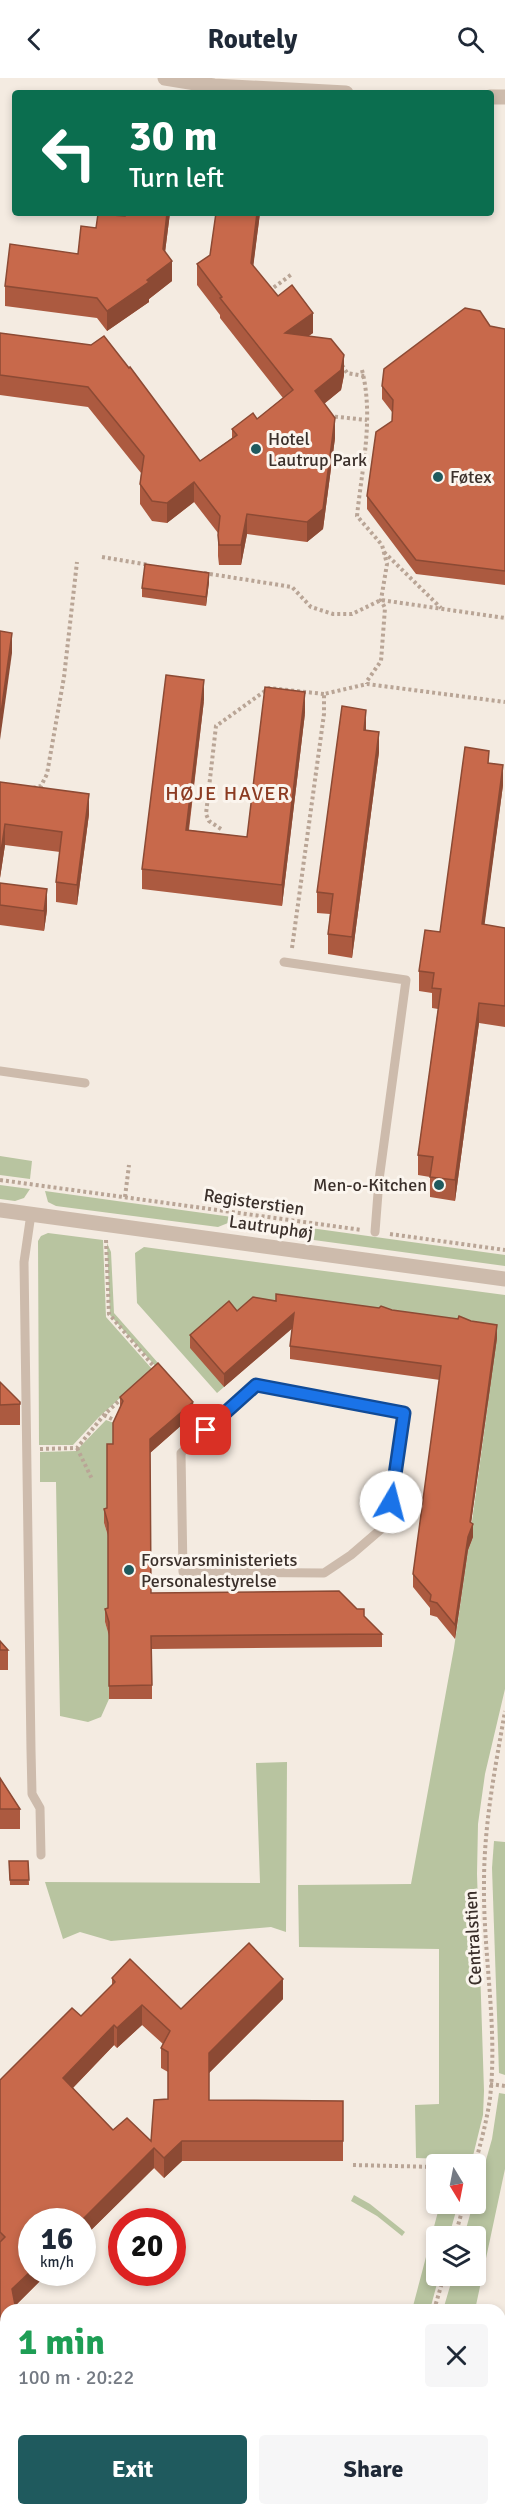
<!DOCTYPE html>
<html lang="en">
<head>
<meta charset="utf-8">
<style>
	:root { --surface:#fff; --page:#f6f6f7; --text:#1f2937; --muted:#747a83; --accent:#1f5a5e }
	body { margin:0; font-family:Signika,sans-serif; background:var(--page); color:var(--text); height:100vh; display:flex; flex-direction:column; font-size:22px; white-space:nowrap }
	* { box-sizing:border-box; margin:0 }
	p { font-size:20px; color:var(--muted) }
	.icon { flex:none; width:33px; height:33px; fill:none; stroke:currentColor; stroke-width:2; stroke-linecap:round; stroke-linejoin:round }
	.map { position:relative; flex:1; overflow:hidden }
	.details { position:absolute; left:0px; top:2226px; width:506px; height:212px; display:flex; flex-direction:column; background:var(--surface); border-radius:18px 18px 0 0; box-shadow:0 3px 9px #0003 }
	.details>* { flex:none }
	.guide { position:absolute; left:12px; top:12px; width:482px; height:126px; border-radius:6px; box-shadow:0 3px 9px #0003; background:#0b6e4f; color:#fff; overflow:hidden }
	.needle { width:39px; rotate:170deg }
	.tools { position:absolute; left:426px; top:2076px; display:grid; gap:12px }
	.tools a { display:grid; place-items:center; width:60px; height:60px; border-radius:6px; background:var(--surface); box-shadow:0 3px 9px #0003; font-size:30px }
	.speed { position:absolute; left:18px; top:2130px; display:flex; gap:12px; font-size:30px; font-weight:700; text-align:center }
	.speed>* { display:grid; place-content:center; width:78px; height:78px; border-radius:50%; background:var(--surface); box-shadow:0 3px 9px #0003; line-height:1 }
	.speed small { font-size:15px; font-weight:400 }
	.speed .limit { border:9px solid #d22; background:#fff; color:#111 }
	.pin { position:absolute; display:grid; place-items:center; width:51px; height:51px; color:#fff; margin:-26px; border-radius:12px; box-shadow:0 3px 9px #0006 }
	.me { position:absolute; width:66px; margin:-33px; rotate:8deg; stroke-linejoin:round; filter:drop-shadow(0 0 4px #0008) }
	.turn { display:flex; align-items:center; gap:21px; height:126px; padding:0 18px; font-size:27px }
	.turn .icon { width:78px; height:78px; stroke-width:2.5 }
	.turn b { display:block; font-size:42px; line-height:51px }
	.round { display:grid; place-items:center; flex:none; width:63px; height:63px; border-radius:6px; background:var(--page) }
	.head { display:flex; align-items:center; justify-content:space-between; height:102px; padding:0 18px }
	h1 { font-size:36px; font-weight:700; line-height:45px; color:#1e9e55 }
	.primary-button { display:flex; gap:12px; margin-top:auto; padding:12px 18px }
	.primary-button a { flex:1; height:69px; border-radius:6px; background:var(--accent); color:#fff; font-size:24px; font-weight:700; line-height:69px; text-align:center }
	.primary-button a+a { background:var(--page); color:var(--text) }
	header { display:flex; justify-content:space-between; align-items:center; height:78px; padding:0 18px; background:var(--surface); font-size:27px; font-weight:700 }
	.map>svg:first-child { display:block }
	.green { fill:#b8c4a0 }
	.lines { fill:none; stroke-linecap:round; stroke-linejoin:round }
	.path { stroke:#b9a596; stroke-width:4; stroke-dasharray:3 3; stroke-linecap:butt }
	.service { stroke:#cdbbac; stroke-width:9 }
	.minor { stroke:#cdbbac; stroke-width:15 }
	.wall { fill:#ac5a40; fill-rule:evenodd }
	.shaded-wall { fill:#8c4a34 }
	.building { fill:#c8694b; stroke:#8c4a34; stroke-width:1.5; fill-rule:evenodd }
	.route-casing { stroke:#114b97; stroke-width:15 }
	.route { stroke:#1a73e8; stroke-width:10 }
	.poi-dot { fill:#1f5a5e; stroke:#fbf5ee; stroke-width:2 }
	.labels { text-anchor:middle; stroke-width:6; stroke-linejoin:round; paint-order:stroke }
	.poi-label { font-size:18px; fill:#3b302b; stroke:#fbf5ee; text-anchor:start }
	.street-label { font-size:18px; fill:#3b302b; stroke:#fbf5ee }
	.neighbourhood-label { font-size:20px; letter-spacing:1.5px; fill:#8c3b22; stroke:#fbf5ee }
</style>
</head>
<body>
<header><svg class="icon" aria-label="back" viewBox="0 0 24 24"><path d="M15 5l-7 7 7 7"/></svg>Routely<svg class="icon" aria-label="search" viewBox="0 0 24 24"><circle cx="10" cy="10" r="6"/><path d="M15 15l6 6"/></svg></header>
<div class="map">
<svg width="505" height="2437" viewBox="0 0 505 2437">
	<rect width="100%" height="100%" fill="#f4ebe1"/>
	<g class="green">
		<polygon points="0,1078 32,1083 30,1101 0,1097"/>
		<polygon points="0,1107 30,1111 24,1120 15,1123 0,1121"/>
		<polygon points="45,1113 232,1139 228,1145 218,1149 56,1128 48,1124"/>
		<polygon points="260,1143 505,1177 505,1188 277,1157 267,1153"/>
		<polygon points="48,1155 103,1162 106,1239 152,1291 99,1339 73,1367 39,1367 38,1163 41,1158"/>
		<polygon points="107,1165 111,1174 114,1235 203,1336 205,1341 190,1355 184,1352 198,1336 110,1237"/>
		<polygon points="144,1169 505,1217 505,1611 485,1696 478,1746 477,1796 484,2013 483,2037 472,2082 416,2080 415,2027 439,2026 439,1871 299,1869 298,1807 411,1806 454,1570 468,1472 473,1459 470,1458 488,1325 487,1308 277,1230 224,1309 217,1315 137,1225 135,1175"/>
		<polygon points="106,1342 122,1348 113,1357 113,1379 107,1380 107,1444 104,1445 108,1458 108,1543 105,1544 109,1558 109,1621 101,1639 88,1644 60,1638 56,1404 40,1404 40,1374 76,1373"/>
		<polygon points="287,1684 286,1854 271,1849 111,1863 80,1854 63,1861 45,1804 260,1805 256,1685"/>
		<polygon points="494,1763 505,1764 505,1997 499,1995 492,1790"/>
		<polygon points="499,2015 505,2016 505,2091 475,2232 443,2232 453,2198 476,2198 476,2158 464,2158 473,2126 476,2126 476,2117 492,2061"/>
		<polygon points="354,2117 370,2126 405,2154 402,2158 377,2138 351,2123"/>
		<polygon points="440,2126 458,2126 449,2158 436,2158 436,2198 439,2198 430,2232 412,2232"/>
		<path d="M505,2246V2306C496,2286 500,2267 505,2246Z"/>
	</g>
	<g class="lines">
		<g class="path">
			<polyline points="269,213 292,196"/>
			<polyline points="342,287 347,295 364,298"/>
			<path d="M362,292C374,339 362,390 357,438L382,467L387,486L381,522L385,530L381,583L367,603V606"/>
			<polyline points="329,338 367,342"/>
			<polyline points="384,474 441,530"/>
			<polyline points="102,479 149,487"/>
			<polyline points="204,495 292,509 311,529 333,536 352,536 381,522 505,540"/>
			<polyline points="33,710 41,708 47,696 64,599 77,484"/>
			<polyline points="221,751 209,743 206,736 216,648 269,610 324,616"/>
			<polyline points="292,870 324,636 324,616 367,606 505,624"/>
			<polyline points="0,1102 362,1152"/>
			<polyline points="125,1119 129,1087"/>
			<polyline points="390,1156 505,1172"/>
			<polyline points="106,1162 109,1236 156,1291"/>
			<polyline points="104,1337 116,1343"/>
			<polyline points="77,1370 92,1401"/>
			<polyline points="40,1371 77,1370 104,1337 121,1321"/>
			<polyline points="490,2006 505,2008"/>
			<path d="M475,2086C481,2064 487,2042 490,2020C498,1949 483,1876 484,1805C484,1746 495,1691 505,1633"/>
			<polyline points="353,2087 436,2089"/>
			<polyline points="455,2158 464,2126"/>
			<polyline points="31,2228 42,2232"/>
			<polyline points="434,2232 444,2198"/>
			<polyline points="0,2318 6,2317"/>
			<polyline points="500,2359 505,2357"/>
			<polyline points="0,2371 6,2371"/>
			<polyline points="460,2437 460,2432"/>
		</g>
		<g class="service">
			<polyline points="284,884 406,902 379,1102 375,1154"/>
			<polyline points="0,993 85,1005"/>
			<polyline points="31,1136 24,1184 31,1672 32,1716 40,1730 41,1777"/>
			<polygon points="256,1307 404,1335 387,1446 351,1477 324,1495 183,1494 181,1375"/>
		</g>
		<g class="minor">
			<polyline points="165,0 214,8 346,15"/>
			<polyline points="490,19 505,19"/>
			<polyline points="0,1132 505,1201"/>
			<polyline points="0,2404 6,2403"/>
			<polyline points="500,2427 505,2428"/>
		</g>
	</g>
	<g class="wall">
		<polygon points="125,135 170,135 165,174 172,203 149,221 149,224 107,253 97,240 5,228 5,208 78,176 96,150 125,138"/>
		<polygon points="216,135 260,135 253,188 278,218 313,255 308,258 344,297 341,312 324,326 335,360 323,451 307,464 247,456 241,487 219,487 218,478 218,455 194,424 167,445 152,443 140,426 140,406 141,395 88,329 0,317 0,255 91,267 200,383 232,360 232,351 257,341 283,320 220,240 220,237 197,207 197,186 210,177"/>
		<polygon points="490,248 505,251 505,507 416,496 367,431 367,418 392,343 392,334 382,321 382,308"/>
		<polygon points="209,504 206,528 142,519 142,510"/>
		<polygon points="204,622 189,752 247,759 305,635 282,828 142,811 142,791"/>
		<polygon points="366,652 379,674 352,880 328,876 328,856 330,836 317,835 317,814"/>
		<polygon points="489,685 503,707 484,847 505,850 505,949 479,945 455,1123 430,1119 430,1099 418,1097 418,1077 438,931 432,930 432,915 419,913 419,893 440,854"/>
		<polygon points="0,704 89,736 77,827 56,824 56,804 60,774 5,767 0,800"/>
		<polygon points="0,805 47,832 44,853 0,847"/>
		<polygon points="276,1223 392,1232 497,1260 471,1445 473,1459 468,1472 455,1561 437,1539 430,1537 430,1530 413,1509 413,1496 440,1302 290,1281 290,1268 292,1250 224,1309 190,1270 190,1257 237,1233"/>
		<polygon points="0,1304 20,1324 20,1347 0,1347"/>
		<polygon points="120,1319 193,1337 150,1375 151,1515 364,1538 382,1556 382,1569 152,1571 152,1621 109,1621 109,1558 105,1544 105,1531 108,1530 108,1458 104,1445 104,1431 107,1430 113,1366 120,1330"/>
		<polygon points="0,1563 8,1572 8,1592 0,1592"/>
		<polygon points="0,1700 20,1731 20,1751 0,1751"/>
		<polygon points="9,1783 28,1783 29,1807 10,1807"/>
		<path d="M112,1900L181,1931L283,1921L209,1995V2022L343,2023V2083H182L164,2100L154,2090L82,2161V2144L49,2194L15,2228L6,2232V2306L0,2307V2002L81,1938L112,1907ZM142,1947L163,1966L161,1970V1990L168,1994V2021L151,2063L113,2052L73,2010L114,1967L117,1970Z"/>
	</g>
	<g class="shaded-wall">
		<polygon points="167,135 170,135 163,190 172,183 172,203 149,221 149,224 107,253 107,233 147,202 163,171"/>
		<polygon points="257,135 260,135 251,206 251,185"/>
		<polygon points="313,235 313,255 285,275 285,255"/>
		<polygon points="344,277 344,297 341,312 315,333 315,313"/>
		<polygon points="335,340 335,360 323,451 307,464 307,444"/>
		<polygon points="194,404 194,424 167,445 167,425"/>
		<polygon points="247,436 247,456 241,487 241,467"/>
		<polygon points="209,495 209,504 206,528 206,519"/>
		<polygon points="12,555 12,575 0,662 0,642"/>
		<polygon points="204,602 204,622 186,772 186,752"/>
		<polygon points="305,614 305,635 282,828 282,807"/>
		<polygon points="366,632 366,652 364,652"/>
		<polygon points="379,654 379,674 352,880 352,859"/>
		<polygon points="503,687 503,707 482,866 482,846"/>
		<polygon points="89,716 89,736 77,827 77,807"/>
		<polygon points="5,746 5,767 0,800 0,780"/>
		<polygon points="47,811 47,832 44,853 44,833"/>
		<polygon points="479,925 479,945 455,1123 455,1102"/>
		<polygon points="294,1235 294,1249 224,1309 224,1296"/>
		<polygon points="497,1247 497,1260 470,1452 473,1446 473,1459 468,1472 455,1561 455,1547"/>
		<polygon points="193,1324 193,1337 150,1375 150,1361"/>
		<polygon points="283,1901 283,1921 209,1995 209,1975"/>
		<polygon points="142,1927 142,1947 117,1970 117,1950"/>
		<polygon points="114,1947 114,1967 63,2020 63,2000"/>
		<polygon points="182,2063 182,2083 164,2100 164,2080"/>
		<polygon points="154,2070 154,2090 82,2161 82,2144 80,2144"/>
		<polygon points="32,2192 32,2194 49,2194 12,2231 12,2211"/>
	</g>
	<g class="building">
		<polygon points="125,135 167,135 163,171 172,183 147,202 149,204 107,233 97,220 5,208 10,166 78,176 81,148 96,150 98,136 125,138"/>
		<polygon points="216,135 257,135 251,185 278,218 292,207 313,235 285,255 331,261 344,277 341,292 315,313 335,340 323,431 307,444 247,436 241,467 219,467 218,457 220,438 194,404 167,425 152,423 140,406 144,378 88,309 0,297 0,255 91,267 104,258 129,290 130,289 200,383 237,357 232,351 253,335 257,341 293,312 220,220 222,219 197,186 210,177"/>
		<polygon points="465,230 480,233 490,248 505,251 505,493 416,482 367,418 376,354 392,343 393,322 382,308 384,291"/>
		<polygon points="145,486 209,495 206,519 142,510"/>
		<polygon points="0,553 12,555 0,642"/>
		<polygon points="166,597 204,602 186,752 247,759 265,609 305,614 282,807 142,791"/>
		<polygon points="342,628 366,632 364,652 379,654 352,859 328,856 333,816 317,814"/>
		<polygon points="465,669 489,673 488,685 503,687 482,846 505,850 505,928 479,925 455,1102 430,1099 433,1079 418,1077 441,911 432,910 434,895 419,893 425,852 440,854"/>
		<polygon points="0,704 89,716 77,807 56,804 62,754 5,746 0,780"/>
		<polygon points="0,805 47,811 44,833 0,827"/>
		<polygon points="276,1216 379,1230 381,1228 392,1232 458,1241 459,1238 471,1243 497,1247 470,1444 473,1446 468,1459 455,1547 437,1525 430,1523 431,1517 413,1496 441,1288 290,1268 294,1235 224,1296 190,1257 229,1223 237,1233 253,1219 276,1223"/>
		<polygon points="158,1285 193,1324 150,1361 151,1515 339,1513 357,1531 364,1531 364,1538 382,1556 151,1558 152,1607 109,1608 109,1544 105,1531 108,1530 108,1445 104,1431 107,1430 107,1366 113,1366 113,1345 123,1323 120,1319"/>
		<polygon points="0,1304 20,1324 20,1326 0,1327"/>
		<polygon points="0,1563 8,1572 0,1572"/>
		<polygon points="0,1700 20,1731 0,1731"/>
		<polygon points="9,1783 28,1783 29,1802 10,1802"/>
		<path d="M249,1865L283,1901L209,1975V2022L343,2023V2063H182L164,2080L154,2070L80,2144H32V2192L12,2211L16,2232H6V2286L0,2287V2164L5,2159L0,2154V2002L72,1930L81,1938L115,1904L112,1900L130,1881L181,1931ZM142,1927L170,1953L161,1970L168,1974V2021L154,2022L151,2063L127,2040L113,2052L63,2000L114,1947L117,1950Z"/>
	</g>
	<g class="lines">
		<g class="route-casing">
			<polyline id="route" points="206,1352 256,1307 404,1335 391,1424"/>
		</g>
		<use href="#route" class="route"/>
	</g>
	<g class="poi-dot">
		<circle cx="256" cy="371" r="6"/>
		<circle cx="438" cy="399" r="6"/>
		<circle cx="439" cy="1107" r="6"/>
		<circle cx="129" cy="1492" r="6"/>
	</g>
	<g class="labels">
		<g class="poi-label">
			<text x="268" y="367">Hotel<tspan x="268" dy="21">Lautrup Park</tspan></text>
			<text x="450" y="405">Føtex</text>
			<text x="427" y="1113" text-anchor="end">Men-o-Kitchen</text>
			<text x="141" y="1488">Forsvarsministeriets<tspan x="141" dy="21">Personalestyrelse</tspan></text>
		</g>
		<g class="street-label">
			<text transform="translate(254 1124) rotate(8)" y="6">Registerstien</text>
			<text transform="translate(271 1149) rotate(8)" y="6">Lautruphøj</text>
			<text transform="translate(473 1860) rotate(-93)" y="6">Centralstien</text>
		</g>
		<g class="neighbourhood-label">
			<text x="228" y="722">HØJE HAVER</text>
		</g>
	</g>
</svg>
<div class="tools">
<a><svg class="needle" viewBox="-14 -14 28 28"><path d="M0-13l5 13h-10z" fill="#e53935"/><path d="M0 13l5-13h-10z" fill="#747a83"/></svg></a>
<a><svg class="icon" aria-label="layers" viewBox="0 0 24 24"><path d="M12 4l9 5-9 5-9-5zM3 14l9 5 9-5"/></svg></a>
</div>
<div class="speed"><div>16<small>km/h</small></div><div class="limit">20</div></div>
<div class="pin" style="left:206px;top:1352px;background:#d93025"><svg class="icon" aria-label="arrive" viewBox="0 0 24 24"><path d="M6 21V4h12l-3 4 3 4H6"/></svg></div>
<svg class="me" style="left:391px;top:1424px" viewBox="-20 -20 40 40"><circle r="19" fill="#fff"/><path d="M0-13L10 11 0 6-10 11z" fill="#1a73e8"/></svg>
<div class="guide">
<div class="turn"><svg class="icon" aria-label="left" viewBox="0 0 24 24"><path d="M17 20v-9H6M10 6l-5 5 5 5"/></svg><div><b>30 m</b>Turn left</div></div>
</div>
<section class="details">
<div class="head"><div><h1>1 min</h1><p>100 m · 20:22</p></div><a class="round"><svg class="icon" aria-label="close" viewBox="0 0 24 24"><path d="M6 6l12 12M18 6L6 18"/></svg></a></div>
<div class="primary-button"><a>Exit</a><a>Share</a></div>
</section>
</div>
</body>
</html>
